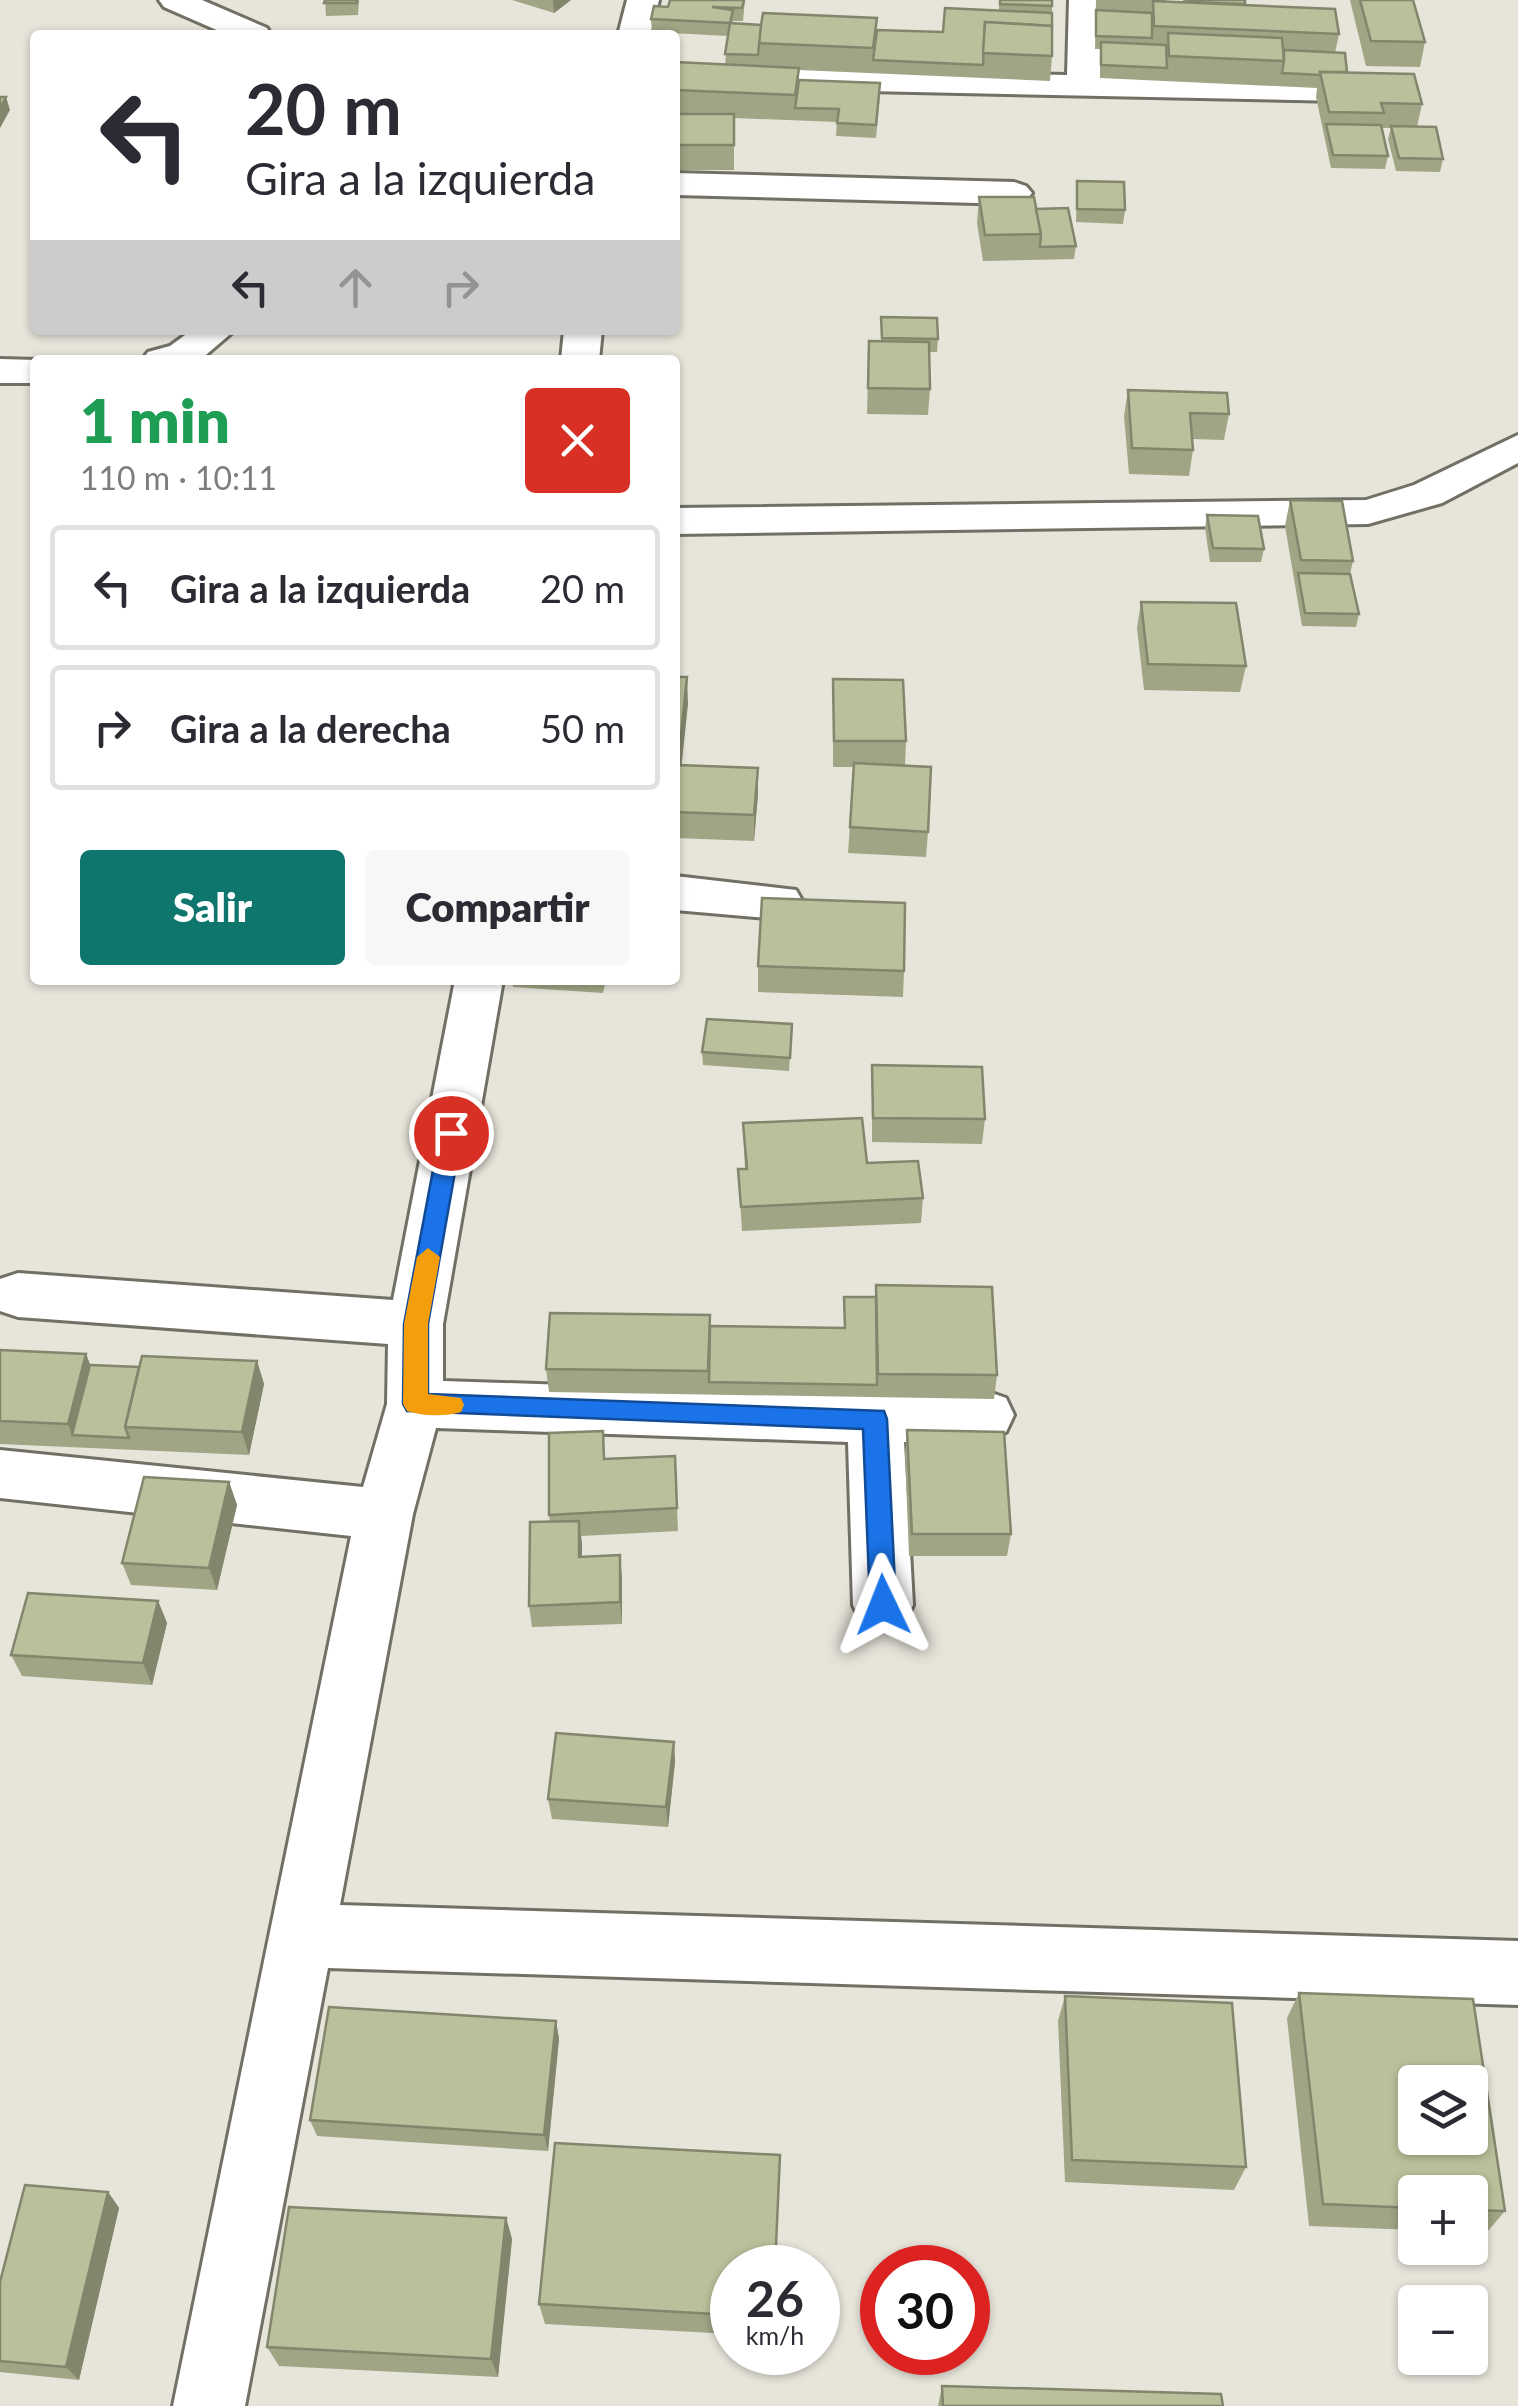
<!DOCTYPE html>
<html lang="es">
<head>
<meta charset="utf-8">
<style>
	:root { --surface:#fff; --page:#f7f7f7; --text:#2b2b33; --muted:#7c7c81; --line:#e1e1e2; --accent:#0f766e }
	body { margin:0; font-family:Lato,sans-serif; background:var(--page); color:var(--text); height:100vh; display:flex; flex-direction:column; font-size:38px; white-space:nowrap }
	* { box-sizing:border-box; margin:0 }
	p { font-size:32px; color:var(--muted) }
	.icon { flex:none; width:55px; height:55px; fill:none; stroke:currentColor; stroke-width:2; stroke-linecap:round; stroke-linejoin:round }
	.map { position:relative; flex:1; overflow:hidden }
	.details { position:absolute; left:30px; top:355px; width:650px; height:630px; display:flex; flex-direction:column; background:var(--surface); border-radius:10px; box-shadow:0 2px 8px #0004 }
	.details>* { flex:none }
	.hud { position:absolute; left:30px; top:30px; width:650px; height:305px; border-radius:10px; box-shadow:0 2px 8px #0004; background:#fff; color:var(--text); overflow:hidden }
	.fabs { position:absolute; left:1398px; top:2065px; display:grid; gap:20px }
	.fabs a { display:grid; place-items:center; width:90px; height:90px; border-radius:10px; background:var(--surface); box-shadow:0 2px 8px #0004; font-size:50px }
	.speed { position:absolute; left:710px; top:2245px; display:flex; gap:20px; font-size:50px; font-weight:700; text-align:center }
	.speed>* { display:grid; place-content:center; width:130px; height:130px; border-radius:50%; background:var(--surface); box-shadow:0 2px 8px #0004; line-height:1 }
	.speed small { font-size:25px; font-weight:400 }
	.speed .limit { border:15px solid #d22; background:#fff; color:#111 }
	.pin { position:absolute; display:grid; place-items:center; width:85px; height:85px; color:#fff; margin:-42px; border:5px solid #fff; border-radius:50%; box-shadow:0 2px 10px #0007 }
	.me { position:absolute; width:110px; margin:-55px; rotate:358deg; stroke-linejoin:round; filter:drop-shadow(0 0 8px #0008) }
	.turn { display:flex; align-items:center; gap:35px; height:210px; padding:0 50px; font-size:45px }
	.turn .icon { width:130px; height:130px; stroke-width:2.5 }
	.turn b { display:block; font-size:70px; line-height:85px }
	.lanes { display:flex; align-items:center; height:95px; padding:0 50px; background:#0003; justify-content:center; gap:50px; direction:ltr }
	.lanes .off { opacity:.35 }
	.round { display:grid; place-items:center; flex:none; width:105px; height:105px; border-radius:10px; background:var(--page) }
	.headline { display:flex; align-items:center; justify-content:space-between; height:170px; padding:0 50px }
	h1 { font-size:60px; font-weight:800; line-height:75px; color:#1e9e55 }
	.button { display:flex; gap:20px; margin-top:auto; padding:20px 50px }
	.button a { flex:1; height:115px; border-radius:10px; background:var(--accent); color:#fff; font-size:40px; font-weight:800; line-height:115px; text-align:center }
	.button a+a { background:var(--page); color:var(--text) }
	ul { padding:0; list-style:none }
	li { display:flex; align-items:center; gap:30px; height:125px; margin:0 20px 15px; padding:0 30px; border:5px solid var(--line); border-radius:10px }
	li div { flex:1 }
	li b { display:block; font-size:38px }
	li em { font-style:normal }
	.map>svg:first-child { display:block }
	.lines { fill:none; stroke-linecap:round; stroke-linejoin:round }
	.street-casing { stroke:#726f65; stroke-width:6 }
	.street { fill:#fff; fill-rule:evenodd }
	.wall { fill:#a0a585 }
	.shaded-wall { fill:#82866c }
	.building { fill:#bac09b; stroke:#82866c; stroke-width:2.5; fill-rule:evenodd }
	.route { fill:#1a73e8; stroke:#114b97; stroke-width:2.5 }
	.slow { fill:#f59e0b }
</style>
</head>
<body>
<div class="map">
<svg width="1518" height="2406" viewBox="0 0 1518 2406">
	<rect width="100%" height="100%" fill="#e7e4da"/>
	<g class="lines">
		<g class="street-casing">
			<g id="street">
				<polygon points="159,0 202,0 267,28 271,35 228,35 164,7"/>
				<polygon points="627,0 659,0 650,35 618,35"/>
				<polygon points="1069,0 1101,0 1100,76 1388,82 1400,85 1405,92 1400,99 1388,102 675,87 675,67 1067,75"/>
				<polygon points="675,173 1014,182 1026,186 1032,193 1026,200 1014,204 675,195"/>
				<polygon points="192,330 235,330 200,360 142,360 148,352 170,346"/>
				<polygon points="564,330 602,330 599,360 561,360"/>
				<polygon points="0,359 37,360 35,383 0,383"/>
				<polygon points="1518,435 1518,463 1442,503 1368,524 675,534 675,508 1366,500 1414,485"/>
				<polygon points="675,876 796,890 803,902 796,914 779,919 675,910"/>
				<polygon points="455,980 503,980 443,1324 443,1381 875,1395 986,1391 1006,1398 1014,1415 1006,1432 986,1439 904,1442 913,1605 904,1624 883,1631 862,1624 853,1605 848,1442 436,1428 413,1514 340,1905 1518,1941 1518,2005 328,1968 245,2406 173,2406 351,1536 0,1498 0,1450 363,1487 387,1404 388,1344 18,1317 0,1311 0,1279 18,1273 393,1300"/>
			</g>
		</g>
		<use href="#street" class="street"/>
	</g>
	<g class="wall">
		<polygon points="325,0 359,0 358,15 326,16"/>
		<polygon points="512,0 571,0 554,13"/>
		<polygon points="745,0 743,21 733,21 733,23 761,25 877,18 877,30 943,32 999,10 999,0 1052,0 1052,56 1050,81 799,70 799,80 880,96 876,138 836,136 837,122 734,118 734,170 675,170 675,62 725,64 728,36 652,32 651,19"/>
		<polygon points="1096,0 1166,0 1166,1 1183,2 1183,0 1245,0 1245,5 1339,34 1335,53 1347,72 1422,104 1417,127 1443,159 1440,172 1396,171 1388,139 1391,128 1382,128 1388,156 1385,169 1331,168 1316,97 1317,88 1100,78 1100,49 1095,49"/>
		<polygon points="1350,0 1413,0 1425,42 1420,67 1366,66"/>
		<polygon points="1077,181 1125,210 1123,224 1076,222"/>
		<polygon points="979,197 1036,209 1076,246 1074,259 983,261 977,223"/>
		<polygon points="881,317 938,339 937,352 929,352 930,389 928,415 867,414 869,341 881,341"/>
		<polygon points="1128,390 1229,414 1224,440 1192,439 1193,450 1189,476 1129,474 1124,416"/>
		<polygon points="1290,500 1353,561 1350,574 1359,614 1356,627 1302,626 1285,526"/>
		<polygon points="1207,515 1264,549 1261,562 1210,562 1205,528"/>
		<polygon points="1141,602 1246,666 1240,692 1144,690 1137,628"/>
		<polygon points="675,677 688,703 681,765 758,794 754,841 675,838"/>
		<polygon points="833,679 906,741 905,766 928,832 926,857 848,853 854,767 833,767"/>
		<polygon points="758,966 904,971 903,997 758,992"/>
		<polygon points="512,980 606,980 603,993 513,987"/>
		<polygon points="792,1024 789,1071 703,1065 702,1052"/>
		<polygon points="872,1065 985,1119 982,1144 872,1142"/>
		<polygon points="743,1123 923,1198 921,1223 742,1231 738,1169 745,1169"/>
		<polygon points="876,1285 997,1375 994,1399 549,1392 546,1369 710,1326 844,1328 844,1297 876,1297"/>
		<polygon points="0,1350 86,1354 90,1365 139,1367 257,1361 264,1384 249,1455 0,1444"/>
		<polygon points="907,1430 1011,1534 1007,1556 909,1556 905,1454"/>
		<polygon points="675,1456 678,1531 581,1536 582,1556 622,1577 622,1624 532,1627 529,1606 550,1522 549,1515 606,1459"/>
		<polygon points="229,1482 237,1505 217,1590 131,1585 122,1563"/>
		<polygon points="158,1601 167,1623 152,1685 22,1676 11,1655"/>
		<polygon points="674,1742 675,1762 668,1827 552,1819 548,1799"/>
		<polygon points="1299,1993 1505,2211 1487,2232 1470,2232 1470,2192 1415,2192 1415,2230 1309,2226 1287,2018"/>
		<polygon points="1065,1996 1246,2167 1234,2190 1065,2182 1058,2021"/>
		<polygon points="556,2021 559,2039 548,2151 317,2136 310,2120"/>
		<polygon points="108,2192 119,2208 79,2380 0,2372 0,2282"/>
		<polygon points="506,2218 512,2239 498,2377 279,2366 267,2347"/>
		<polygon points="732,2268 732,2334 545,2324 539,2304"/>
		<polygon points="942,2386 1223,2406 938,2406"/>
	</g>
	<g class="shaded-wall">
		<polygon points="553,0 571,0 554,13"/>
		<polygon points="6,97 10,110 0,128 0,109"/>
		<polygon points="687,677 688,703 679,791 678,765"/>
		<polygon points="758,768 758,794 754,841 754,815"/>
		<polygon points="86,1354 95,1377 72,1435 68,1424"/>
		<polygon points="257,1361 264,1384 249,1455 242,1432"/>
		<polygon points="229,1482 237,1505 217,1590 209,1568"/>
		<polygon points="579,1521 582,1543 582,1579 579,1557"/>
		<polygon points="620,1555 622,1577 622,1624 620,1602"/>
		<polygon points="158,1601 167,1623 152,1685 143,1663"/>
		<polygon points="674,1742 675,1762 668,1827 666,1807"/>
		<polygon points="556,2021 559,2039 548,2151 544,2135"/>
		<polygon points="108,2192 119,2208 79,2380 66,2367"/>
		<polygon points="506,2218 512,2239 498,2377 491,2359"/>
	</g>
	<g class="building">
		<polygon points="325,0 357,0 357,3 324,3"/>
		<polygon points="670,0 744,0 742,8 712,7 733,10 730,23 651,19 654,6 668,7"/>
		<polygon points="1000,0 1052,0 1052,6 1000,4"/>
		<polygon points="1186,0 1245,0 1245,4 1186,2"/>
		<polygon points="1360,0 1413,0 1425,42 1371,41"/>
		<polygon points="1153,1 1335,9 1339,34 1154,26"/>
		<polygon points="945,8 1052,13 1052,26 985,22 983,65 873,60 877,30 943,32"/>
		<polygon points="1096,10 1152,13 1152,38 1096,36"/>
		<polygon points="763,13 877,18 873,48 758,43"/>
		<polygon points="985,22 1052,26 1052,56 983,53"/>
		<polygon points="730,23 761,25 758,55 725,54"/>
		<polygon points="1168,33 1282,38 1284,61 1169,56"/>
		<polygon points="1101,42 1166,45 1167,68 1101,65"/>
		<polygon points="1284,50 1345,53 1347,72 1320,72 1321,75 1282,73 1284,61"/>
		<polygon points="675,62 799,68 795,95 675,90"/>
		<polygon points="1320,72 1414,74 1422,104 1381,103 1384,113 1329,112"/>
		<polygon points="799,80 880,83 876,125 837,123 839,109 795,108"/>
		<polygon points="0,97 6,97 0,109"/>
		<rect x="675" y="114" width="59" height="31"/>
		<polygon points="1326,124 1381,125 1388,156 1333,155"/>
		<polygon points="1391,126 1436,127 1443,159 1399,158"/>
		<polygon points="1077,181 1124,182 1125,210 1077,209"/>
		<polygon points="979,197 1034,197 1041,234 985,235"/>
		<polygon points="1068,208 1076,246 1040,247 1041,234 1036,209"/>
		<polygon points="881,317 937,318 938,339 882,338"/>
		<polygon points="869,341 929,342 930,389 868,388"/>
		<polygon points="1128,390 1227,393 1229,414 1190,413 1193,450 1132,448"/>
		<polygon points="1290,500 1342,501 1353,561 1301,560"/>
		<polygon points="1207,515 1258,516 1264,549 1213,548"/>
		<polygon points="1298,573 1350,574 1359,614 1305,613"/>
		<polygon points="1141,602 1236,603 1246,666 1148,664"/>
		<polygon points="675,677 687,677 678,765 675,765"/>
		<polygon points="833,679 903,680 906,741 834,741"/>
		<polygon points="854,763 931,767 928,832 850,827"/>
		<polygon points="678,765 758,768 754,815 675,812 675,788"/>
		<polygon points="762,898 905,903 904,971 758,966"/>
		<polygon points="707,1019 792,1024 790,1058 702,1052"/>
		<polygon points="872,1065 982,1067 985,1119 873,1118"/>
		<polygon points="862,1118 867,1163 918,1161 923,1198 741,1207 738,1169 747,1169 743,1123"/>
		<polygon points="876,1285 992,1287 997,1375 878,1374"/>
		<polygon points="844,1297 876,1297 877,1385 709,1382 710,1326 845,1328"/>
		<polygon points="550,1313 710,1315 708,1371 546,1369"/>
		<polygon points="0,1350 86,1354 68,1424 0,1421"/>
		<polygon points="142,1356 257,1361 242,1432 125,1427"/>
		<polygon points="90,1365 139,1367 125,1427 129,1438 72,1435"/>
		<polygon points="907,1430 1004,1432 1011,1534 912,1534"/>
		<polygon points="603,1431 604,1459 675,1456 677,1508 549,1515 549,1433"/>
		<polygon points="144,1477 229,1482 209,1568 122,1563"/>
		<polygon points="579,1521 579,1557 620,1555 620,1602 529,1606 530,1522"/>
		<polygon points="28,1593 158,1601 143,1663 11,1655"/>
		<polygon points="556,1733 674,1742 666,1807 548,1799"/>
		<path d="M1299,1993L1473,1999L1505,2211L1470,2210V2192H1415V2208L1323,2204ZM1415,2082H1470V2138H1415Z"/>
		<polygon points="1065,1996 1232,2003 1246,2167 1072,2160"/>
		<polygon points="329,2007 556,2021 544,2135 310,2120"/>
		<polygon points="555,2143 780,2155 775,2268 732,2268 732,2315 539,2304"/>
		<polygon points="25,2185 108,2192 66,2367 0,2361 0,2282"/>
		<polygon points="289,2207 506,2218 491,2359 267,2347"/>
		<polygon points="942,2386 1221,2394 1223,2406 943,2406"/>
	</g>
	<polygon class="route" points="451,1124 462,1133 428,1324 428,1394 884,1411 887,1419 896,1605 892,1613 883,1616 874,1613 870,1605 863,1429 407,1411 403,1404 404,1324 440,1133"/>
	<path class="slow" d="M428,1248L440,1257L428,1324V1394L461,1398L464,1405L461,1412C445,1417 422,1416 407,1411L403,1404L404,1324L417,1257Z"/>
</svg>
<div class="fabs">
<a><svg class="icon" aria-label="layers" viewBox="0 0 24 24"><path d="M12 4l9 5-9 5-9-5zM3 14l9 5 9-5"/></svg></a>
<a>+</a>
<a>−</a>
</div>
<div class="speed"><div>26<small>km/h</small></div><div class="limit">30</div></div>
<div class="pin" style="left:451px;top:1133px;background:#d93025"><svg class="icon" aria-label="arrive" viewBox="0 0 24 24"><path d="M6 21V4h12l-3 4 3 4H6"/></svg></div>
<svg class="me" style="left:883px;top:1605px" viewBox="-20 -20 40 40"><path d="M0-17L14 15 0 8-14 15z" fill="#1a73e8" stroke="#fff" stroke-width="4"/></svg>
<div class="hud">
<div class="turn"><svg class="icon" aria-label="left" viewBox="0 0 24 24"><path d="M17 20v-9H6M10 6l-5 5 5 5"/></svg><div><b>20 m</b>Gira a la izquierda</div></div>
<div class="lanes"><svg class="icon" aria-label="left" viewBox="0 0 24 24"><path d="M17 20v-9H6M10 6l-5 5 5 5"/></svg><svg class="icon off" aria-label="ahead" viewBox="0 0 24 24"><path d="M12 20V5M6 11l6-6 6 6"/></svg><svg class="icon off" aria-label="right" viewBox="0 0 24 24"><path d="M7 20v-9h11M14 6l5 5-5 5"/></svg></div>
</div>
<section class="details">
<div class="headline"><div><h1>1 min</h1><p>110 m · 10:11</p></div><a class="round" style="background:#d93025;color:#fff"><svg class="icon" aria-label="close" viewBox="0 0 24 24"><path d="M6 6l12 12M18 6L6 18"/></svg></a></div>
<ul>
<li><svg class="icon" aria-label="left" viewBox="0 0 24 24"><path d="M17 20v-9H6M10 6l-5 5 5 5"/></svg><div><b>Gira a la izquierda</b></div><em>20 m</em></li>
<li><svg class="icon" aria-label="right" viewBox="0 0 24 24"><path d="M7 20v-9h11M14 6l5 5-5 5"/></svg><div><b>Gira a la derecha</b></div><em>50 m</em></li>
</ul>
<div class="button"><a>Salir</a><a>Compartir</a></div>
</section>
</div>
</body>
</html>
